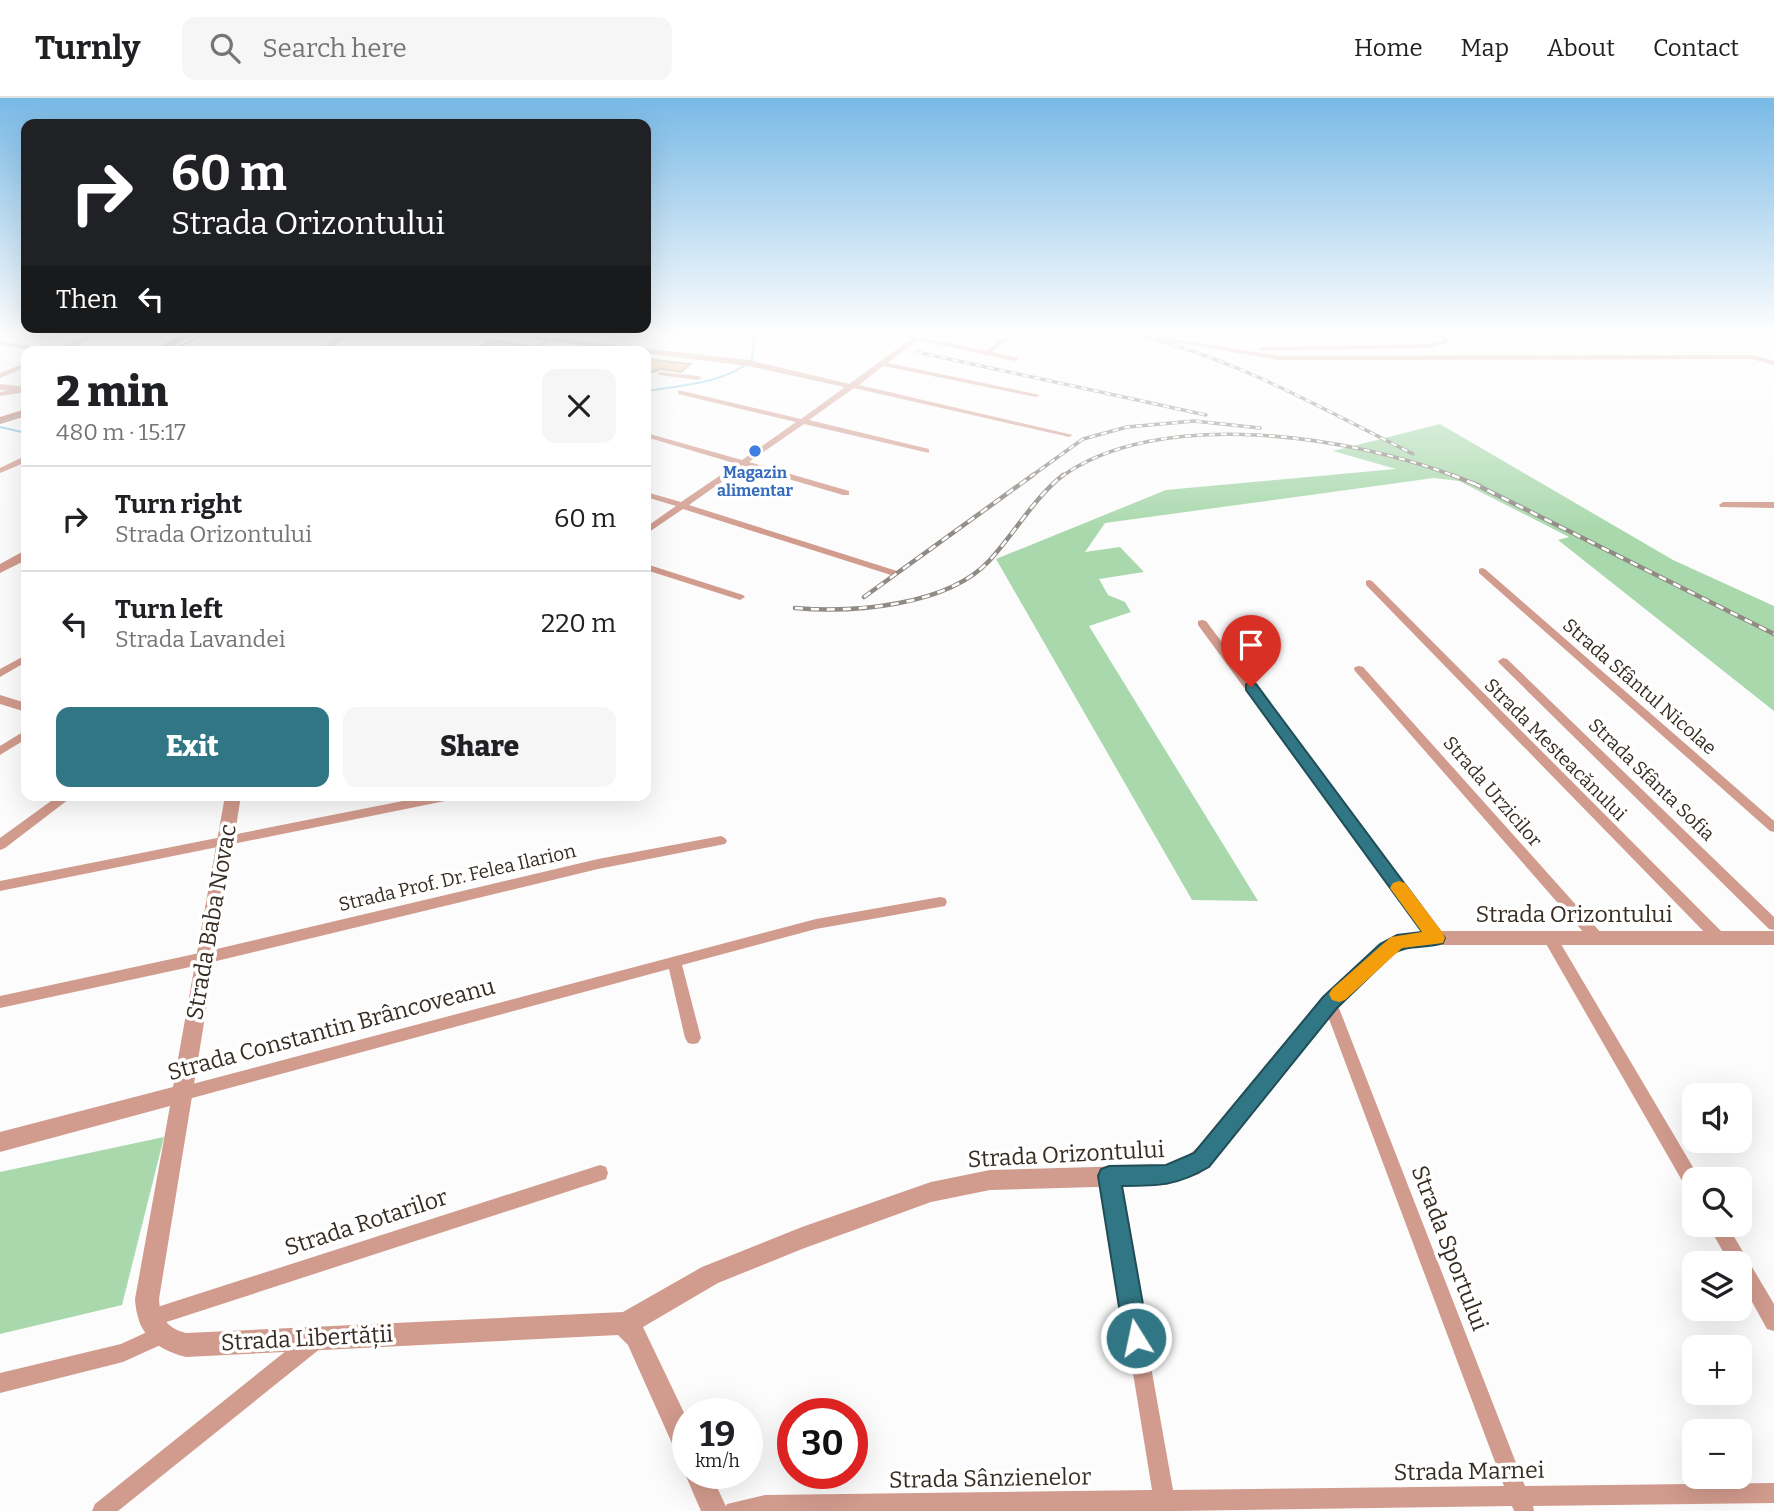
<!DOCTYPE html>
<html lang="en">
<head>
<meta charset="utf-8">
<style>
	:root { --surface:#fff; --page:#f6f6f6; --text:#202124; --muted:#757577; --line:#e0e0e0; --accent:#317684 }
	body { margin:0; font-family:Bitter,serif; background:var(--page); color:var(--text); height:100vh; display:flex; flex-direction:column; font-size:26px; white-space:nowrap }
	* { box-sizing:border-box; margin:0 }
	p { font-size:23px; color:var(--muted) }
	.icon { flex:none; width:38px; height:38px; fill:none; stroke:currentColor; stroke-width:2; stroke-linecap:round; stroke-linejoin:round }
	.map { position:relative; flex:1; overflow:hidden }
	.panel { position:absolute; left:21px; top:248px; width:630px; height:455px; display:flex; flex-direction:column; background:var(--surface); border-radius:14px; box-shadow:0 7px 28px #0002 }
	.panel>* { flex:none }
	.banner { position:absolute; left:21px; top:21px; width:630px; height:214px; border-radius:14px; box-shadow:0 7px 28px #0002; background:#202124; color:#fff; overflow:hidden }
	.controls { position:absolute; left:1682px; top:985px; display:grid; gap:14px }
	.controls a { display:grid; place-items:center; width:70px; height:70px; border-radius:14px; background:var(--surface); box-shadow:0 7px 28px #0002; font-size:35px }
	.speed { position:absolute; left:672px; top:1300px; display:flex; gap:14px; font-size:35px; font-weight:700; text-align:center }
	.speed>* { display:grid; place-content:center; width:91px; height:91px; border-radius:50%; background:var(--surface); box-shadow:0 7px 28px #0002; line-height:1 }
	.speed small { font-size:18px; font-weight:400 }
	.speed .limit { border:10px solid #d22; background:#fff; color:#111 }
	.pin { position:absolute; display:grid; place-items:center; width:60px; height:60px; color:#fff; margin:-72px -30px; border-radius:50% 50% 50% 0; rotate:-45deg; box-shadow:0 0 7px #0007 }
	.pin .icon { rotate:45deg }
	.me { position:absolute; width:77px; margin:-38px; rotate:350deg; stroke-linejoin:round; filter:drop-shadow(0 0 5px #0008) }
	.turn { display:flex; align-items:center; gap:24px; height:147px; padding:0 35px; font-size:32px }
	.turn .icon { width:91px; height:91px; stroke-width:2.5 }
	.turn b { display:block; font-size:49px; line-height:60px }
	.then { display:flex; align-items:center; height:66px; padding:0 35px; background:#0003; gap:14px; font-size:26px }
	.round { display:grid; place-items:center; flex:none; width:74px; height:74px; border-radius:14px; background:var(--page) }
	.overview { display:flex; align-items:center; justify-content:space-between; height:119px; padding:0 35px }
	h1 { font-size:42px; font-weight:800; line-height:52px }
	.button { display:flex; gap:14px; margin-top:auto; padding:14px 35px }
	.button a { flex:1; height:80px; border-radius:14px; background:var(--accent); color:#fff; font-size:28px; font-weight:800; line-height:80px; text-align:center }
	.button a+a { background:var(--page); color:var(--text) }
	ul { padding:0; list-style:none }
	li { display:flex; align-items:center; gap:21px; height:105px; padding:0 35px; border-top:2px solid var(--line) }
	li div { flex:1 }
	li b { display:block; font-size:26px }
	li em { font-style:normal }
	header { display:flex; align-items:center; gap:42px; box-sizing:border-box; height:98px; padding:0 35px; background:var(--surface); border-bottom:2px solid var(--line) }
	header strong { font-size:33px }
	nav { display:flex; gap:38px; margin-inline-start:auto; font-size:24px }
	.search { width:490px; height:63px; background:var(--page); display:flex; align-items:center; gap:18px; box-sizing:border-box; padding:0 24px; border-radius:14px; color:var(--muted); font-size:26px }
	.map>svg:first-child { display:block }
	.green { fill:#a8d8ac }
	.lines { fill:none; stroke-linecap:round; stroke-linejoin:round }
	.stream { stroke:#71c0e3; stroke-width:2 }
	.building { fill:#e6b97e; stroke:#a68f73; stroke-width:2 }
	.minor { fill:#d19b8d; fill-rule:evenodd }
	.tertiary { fill:#d19b8d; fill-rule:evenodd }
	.secondary { fill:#b76a57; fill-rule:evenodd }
	.tram { stroke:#908a84; stroke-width:2 }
	.rail-far1-casing { stroke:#908a84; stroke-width:3.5 }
	.rail-casing { stroke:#908a84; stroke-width:4.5 }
	.rail-far1 { stroke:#fff; stroke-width:2; stroke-dasharray:6; stroke-linecap:butt }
	.rail { stroke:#fff; stroke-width:2.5; stroke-dasharray:8; stroke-linecap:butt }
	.route { fill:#317684; stroke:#204d56; stroke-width:2 }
	.slow { fill:#f59e0b }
	.shop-dot { fill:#3f7fe0; stroke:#fff; stroke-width:2.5 }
	.labels { text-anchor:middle; stroke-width:7; stroke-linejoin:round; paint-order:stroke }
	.far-shop-label { font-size:16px; font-weight:bold; fill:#366cbe; stroke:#fff }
	.street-label { font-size:19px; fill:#372d22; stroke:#fff }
	.near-street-label { font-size:23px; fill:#372d22; stroke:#fff }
</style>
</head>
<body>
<header>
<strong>Turnly</strong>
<div class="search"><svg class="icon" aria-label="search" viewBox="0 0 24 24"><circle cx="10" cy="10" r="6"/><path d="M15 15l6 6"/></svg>Search here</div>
<nav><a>Home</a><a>Map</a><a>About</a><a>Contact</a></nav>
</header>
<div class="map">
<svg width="1774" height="1413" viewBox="0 0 1774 1413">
	<rect width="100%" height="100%" fill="#fcfcfc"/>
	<g class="green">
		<polygon points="1440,326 1673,462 1774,508 1774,613 1558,442 1569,439 1459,383 1434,380 1105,425 1085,454 1120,449 1144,474 1099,481 1108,497 1125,504 1131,514 1089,528 1258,803 1192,802 996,461 1166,392 1396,371 1333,353"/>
		<polygon points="164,1039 122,1207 0,1236 0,1074"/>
	</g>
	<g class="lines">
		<g class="stream">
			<path d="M646,293C682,287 723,286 752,262L754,237"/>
			<polyline points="0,329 26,335"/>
		</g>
	</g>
	<g class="building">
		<polygon points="489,242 531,248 524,254 470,254"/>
		<polygon points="646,261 690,266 681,274 661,271 653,274 646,273"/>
	</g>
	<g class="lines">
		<g class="minor">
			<polygon points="88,237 97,237 63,254 43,254 0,247 0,243 56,252"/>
			<polygon points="898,237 923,237 921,239 986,253 1007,237 1015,237 992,254 1017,260 1018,261 1015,263 917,242 888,265 1040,297 1036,299 883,268 859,287 1073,337 1069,339 854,290 809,322 929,351 929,355 804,326 749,364 849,393 849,397 843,397 744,368 689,407 897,473 897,477 894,478 683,411 646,436 646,429 676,408 646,399 646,394 681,404 737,366 646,339 646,335 742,362 796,324 678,296 678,292 801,321 911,241"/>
			<polygon points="1132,237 1150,237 1279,258 1752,257 1774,263 1774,267 1752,261 1279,262"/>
			<polygon points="1439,237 1446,237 1450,244 1430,250 1262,253 1259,251 1262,249 1430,246 1443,243"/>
			<polygon points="546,242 551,243 535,254 527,254"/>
			<polygon points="26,265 26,269 0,280 0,275"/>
			<polygon points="661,274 698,278 702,280 698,282 659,277 657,276"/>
			<polygon points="24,290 26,290 26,294 0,298 0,294"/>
			<polygon points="23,359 26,359 26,364 0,375 0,370"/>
			<polygon points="1723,404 1774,404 1774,410 1720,409 1719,407"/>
			<polygon points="646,466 743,497 745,499 740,502 737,501 646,472"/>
			<polygon points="1482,470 1485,471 1774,723 1774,734 1770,733 1479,475 1479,471"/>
			<polygon points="1369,482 1372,483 1724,836 1726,840 1724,844 1719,845 1714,844 1366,487 1366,483"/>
			<polygon points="1202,522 1206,523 1441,836 1443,840 1441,844 1436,845 1431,844 1198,527 1198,523"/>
			<polygon points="26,557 26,564 0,579 0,571"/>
			<polygon points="1503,560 1507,561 1774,819 1774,832 1769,831 1499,565 1498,563"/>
			<polygon points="1359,568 1363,569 1602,836 1604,840 1602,844 1597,845 1592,844 1355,573 1354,571 1355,569"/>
			<polygon points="26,632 26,641 0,657 0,648"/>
			<polygon points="58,698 73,698 5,750 0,752 0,740"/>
			<polygon points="428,698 456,698 450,702 0,793 0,783"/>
			<polygon points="721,738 725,740 727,743 725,746 598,771 204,866 0,910 0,898 204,854 598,761"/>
			<polygon points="940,799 945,800 947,804 945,808 816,831 682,867 701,940 698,945 693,946 688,945 685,940 669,871 181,1003 175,1001 173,996 175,991 181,989 816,821"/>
			<polygon points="1550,835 1555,836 1700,1081 1694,1082 1694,1095 1688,1093 1545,844 1543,840 1545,836"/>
			<polygon points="1330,899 1335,901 1337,905 1525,1388 1774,1385 1774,1405 1533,1408 1534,1413 1514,1413 1512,1408 1176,1413 724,1413 727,1406 765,1397 1152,1392 1101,1078 1103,1072 1109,1070 1115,1072 1117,1078 1173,1392 1504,1388 1323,905 1325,901"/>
			<polygon points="600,1067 606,1069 608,1075 606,1081 600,1083 148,1230 141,1228 139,1221 141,1214 148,1212"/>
			<polygon points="1708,1127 1727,1127 1774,1206 1774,1233 1767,1231 1740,1182 1740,1166 1730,1166"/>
			<polygon points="160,1228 167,1230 169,1237 167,1244 123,1264 0,1295 0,1275 121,1246"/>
			<polygon points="314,1234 321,1236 323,1243 321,1250 118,1413 92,1413 95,1406 307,1236"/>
		</g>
		<g class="tertiary">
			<polygon points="341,237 352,237 325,254 314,254"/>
			<polygon points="498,237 528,237 748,262 858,288 853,291 748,268"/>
			<polygon points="0,286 26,289 26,295 0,292"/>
			<polygon points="22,454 26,454 26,462 0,475 0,466"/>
			<polygon points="0,597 26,605 26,614 0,606"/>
			<path d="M225,698H241L159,1201C160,1220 167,1230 186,1235L623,1214L702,1169L802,1129L931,1084L990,1072L1166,1067L1184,1061L1206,1042L1323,899L1380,846L1397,837L1436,833H1774V847H1436L1401,851L1392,856L1337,911L1220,1056L1199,1076L1166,1087L990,1092L931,1104L802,1151L718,1185L643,1229L688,1323V1365L679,1361L628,1247L618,1237L186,1259C154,1251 137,1235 135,1201L170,1008L0,1054V1034L173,989Z"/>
			<polygon points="688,1369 688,1376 711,1376 728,1413 701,1413 685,1376"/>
		</g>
		<g class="secondary">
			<polygon points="181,237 193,237 162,254 149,254"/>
			<polygon points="26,311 26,318 0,326 0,319"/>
		</g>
		<g class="tram">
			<polyline points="169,254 203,237"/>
			<polyline points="0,324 26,315"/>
		</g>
		<g class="rail-far1-casing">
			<g id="rail-far1">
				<path d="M1138,237C1237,261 1323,311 1413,356"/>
				<polyline points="917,254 1206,317"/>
				<polyline points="1030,379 1083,341 1127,329 1194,323 1260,330"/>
				<path d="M1061,379C1159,308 1351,338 1457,379"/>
			</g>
		</g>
		<g class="rail-casing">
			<g id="rail">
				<polyline points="1452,377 1480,388"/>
				<polyline points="1473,385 1774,536"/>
				<polyline points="864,499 1033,377"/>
				<path d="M795,510C853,515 947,508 989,463C1015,435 1033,401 1063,377"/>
			</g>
		</g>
		<use href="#rail-far1" class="rail-far1"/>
		<use href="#rail" class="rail"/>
	</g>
	<linearGradient id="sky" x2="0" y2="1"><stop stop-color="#78b9e6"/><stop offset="0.54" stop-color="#fefefe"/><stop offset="1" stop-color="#fefefe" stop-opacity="0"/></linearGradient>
	<rect width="1774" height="435" fill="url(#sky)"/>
	<path class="route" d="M1251,585L1256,586L1445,840L1443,845C1426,851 1407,846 1393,856L1337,910L1209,1069C1177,1088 1158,1088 1122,1088L1149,1240L1145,1249L1136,1252L1128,1249L1124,1240L1098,1078L1101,1071L1109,1068L1166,1067L1194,1055L1323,899L1380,846L1397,837L1422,834L1246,592V586Z"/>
	<polygon class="slow" points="1399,783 1405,785 1443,835 1445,840 1443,845 1402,850 1345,902 1339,904 1332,902 1329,896 1332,891 1391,839 1422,834 1390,790 1393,785"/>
	<circle class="shop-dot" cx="755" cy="353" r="7"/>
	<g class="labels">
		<g class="far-shop-label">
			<text x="755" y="380">Magazin<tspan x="755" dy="18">alimentar</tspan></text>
		</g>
		<g class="street-label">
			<text transform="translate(1640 588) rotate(41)" y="7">Strada Sfântul Nicolae</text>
			<text transform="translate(1556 651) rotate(45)" y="7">Strada Mesteacănului</text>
			<text transform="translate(1652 681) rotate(44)" y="7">Strada Sfânta Sofia</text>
			<text transform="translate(1493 693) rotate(49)" y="7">Strada Urzicilor</text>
			<text transform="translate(457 779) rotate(-13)" y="7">Strada Prof. Dr. Felea Ilarion</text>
		</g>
		<g class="near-street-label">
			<text x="1574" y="824">Strada Orizontului</text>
			<text transform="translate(211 824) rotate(-80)" y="8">Strada Baba Novac</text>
			<text transform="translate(331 931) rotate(-15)" y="8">Strada Constantin Brâncoveanu</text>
			<text transform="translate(1066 1056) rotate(-3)" y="8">Strada Orizontului</text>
			<text transform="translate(366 1124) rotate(-18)" y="8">Strada Rotarilor</text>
			<text transform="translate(1450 1150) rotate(69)" y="8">Strada Sportului</text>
			<text transform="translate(307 1240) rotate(-3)" y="8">Strada Libertății</text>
			<text transform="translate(1469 1373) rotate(-1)" y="8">Strada Marnei</text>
			<text transform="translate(990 1380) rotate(-1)" y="8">Strada Sânzienelor</text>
		</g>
	</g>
</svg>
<div class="controls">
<a><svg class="icon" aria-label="sound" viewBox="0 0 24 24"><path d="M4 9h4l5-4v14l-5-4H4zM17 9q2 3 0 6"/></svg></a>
<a><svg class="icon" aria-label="search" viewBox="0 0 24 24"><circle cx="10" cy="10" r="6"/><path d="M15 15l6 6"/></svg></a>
<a><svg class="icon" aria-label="layers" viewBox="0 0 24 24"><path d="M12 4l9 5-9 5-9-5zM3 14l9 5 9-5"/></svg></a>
<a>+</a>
<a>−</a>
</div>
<div class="speed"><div>19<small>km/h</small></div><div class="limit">30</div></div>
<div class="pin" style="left:1251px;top:589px;background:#d93025"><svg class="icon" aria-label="arrive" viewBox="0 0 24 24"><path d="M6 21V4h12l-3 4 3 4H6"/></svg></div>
<svg class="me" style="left:1136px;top:1240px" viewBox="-20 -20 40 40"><circle r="17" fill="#317684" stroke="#fff" stroke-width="3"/><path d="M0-11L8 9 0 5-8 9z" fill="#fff"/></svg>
<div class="banner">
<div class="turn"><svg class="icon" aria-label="right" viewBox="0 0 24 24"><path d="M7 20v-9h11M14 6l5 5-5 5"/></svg><div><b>60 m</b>Strada Orizontului</div></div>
<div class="then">Then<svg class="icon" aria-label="left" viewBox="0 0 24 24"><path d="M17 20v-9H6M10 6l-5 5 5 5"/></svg></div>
</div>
<section class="panel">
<div class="overview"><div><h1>2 min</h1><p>480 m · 15:17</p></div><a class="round"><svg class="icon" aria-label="close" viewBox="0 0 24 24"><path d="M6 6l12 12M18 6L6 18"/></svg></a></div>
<ul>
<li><svg class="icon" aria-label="right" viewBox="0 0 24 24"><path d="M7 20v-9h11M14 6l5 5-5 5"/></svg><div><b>Turn right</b><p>Strada Orizontului</p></div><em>60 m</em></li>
<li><svg class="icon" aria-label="left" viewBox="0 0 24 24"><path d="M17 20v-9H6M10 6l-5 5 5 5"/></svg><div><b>Turn left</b><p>Strada Lavandei</p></div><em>220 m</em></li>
</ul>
<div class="button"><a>Exit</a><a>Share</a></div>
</section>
</div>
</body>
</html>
